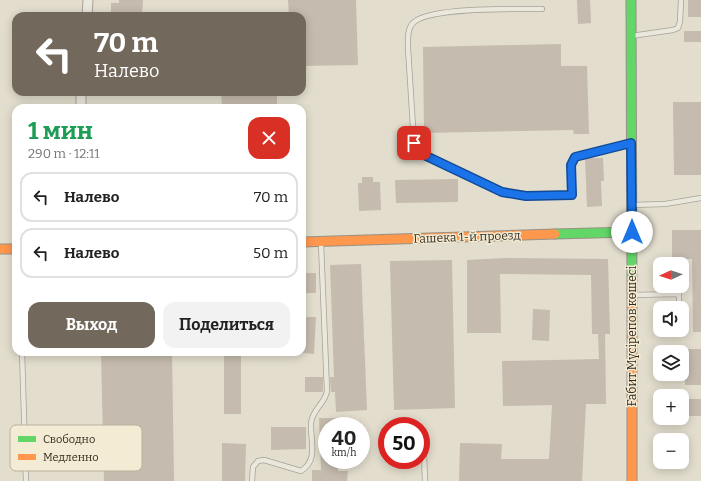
<!DOCTYPE html>
<html lang="ru">
<head>
<meta charset="utf-8">
<style>
	:root { --surface:#fff; --page:#f2f2f2; --text:#222; --muted:#767676; --line:#e0e0e0; --accent:#72695c }
	body { margin:0; font-family:Bitter,serif; background:var(--page); color:var(--text); height:100vh; display:flex; flex-direction:column; font-size:15px; white-space:nowrap }
	* { box-sizing:border-box; margin:0 }
	p { font-size:13px; color:var(--muted) }
	.icon { flex:none; width:22px; height:22px; fill:none; stroke:currentColor; stroke-width:2; stroke-linecap:round; stroke-linejoin:round }
	.map { position:relative; flex:1; overflow:hidden }
	.side { position:absolute; left:12px; top:104px; width:294px; height:252px; display:flex; flex-direction:column; background:var(--surface); border-radius:12px; box-shadow:0 2px 10px #0003 }
	.side>* { flex:none }
	.banner { position:absolute; left:12px; top:12px; width:294px; height:84px; border-radius:12px; box-shadow:0 2px 10px #0003; background:#72695c; color:#fff; overflow:hidden }
	.needle { width:26px; rotate:267deg }
	.controls { position:absolute; left:653px; top:257px; display:grid; gap:8px }
	.controls a { display:grid; place-items:center; width:36px; height:36px; border-radius:8px; background:var(--surface); box-shadow:0 2px 10px #0003; font-size:20px }
	.speed { position:absolute; left:318px; top:417px; display:flex; gap:8px; font-size:20px; font-weight:700; text-align:center }
	.speed>* { display:grid; place-content:center; width:52px; height:52px; border-radius:50%; background:var(--surface); box-shadow:0 2px 10px #0003; line-height:1 }
	.speed small { font-size:10px; font-weight:400 }
	.speed .limit { border:6px solid #d22; background:#fff; color:#111 }
	.pin { position:absolute; display:grid; place-items:center; width:34px; height:34px; color:#fff; margin:-17px; border-radius:8px; box-shadow:0 2px 6px #0006 }
	.me { position:absolute; width:44px; margin:-22px; rotate:0deg; stroke-linejoin:round; filter:drop-shadow(0 0 3px #0008) }
	.turn { display:flex; align-items:center; gap:14px; height:84px; padding:0 16px; font-size:18px }
	.turn .icon { width:52px; height:52px; stroke-width:2.5 }
	.turn b { display:block; font-size:28px; line-height:34px }
	.round { display:grid; place-items:center; flex:none; width:42px; height:42px; border-radius:12px; background:var(--page) }
	.summary { display:flex; align-items:center; justify-content:space-between; height:68px; padding:0 16px }
	h1 { font-size:24px; font-weight:700; line-height:30px; color:#1e9e55 }
	.button { display:flex; gap:8px; margin-top:auto; padding:8px 16px }
	.button a { flex:1; height:46px; border-radius:12px; background:var(--accent); color:#fff; font-size:16px; font-weight:700; line-height:46px; text-align:center }
	.button a+a { background:var(--page); color:var(--text) }
	ul { padding:0; list-style:none }
	li { display:flex; align-items:center; gap:12px; height:50px; margin:0 8px 6px; padding:0 8px; border:2px solid var(--line); border-radius:12px }
	li div { flex:1 }
	li b { display:block; font-size:15px }
	li em { font-style:normal }
	.map>svg:first-child { display:block }
	.building { fill:#c5bbae }
	.lines { fill:none; stroke-linecap:round; stroke-linejoin:round }
	.lane-casing { stroke:#a7a296; stroke-width:6 }
	.street-casing { stroke:#a7a296; stroke-width:11 }
	.fast-casing { stroke:#979186; stroke-width:11 }
	.slow-casing { stroke:#979186; stroke-width:11 }
	.lane { stroke:#eae7dd; stroke-width:4.5 }
	.street { stroke:#eae7dd; stroke-width:9 }
	.fast { stroke:#63d668; stroke-width:9 }
	.slow { stroke:#ff974d; stroke-width:9 }
	.route-casing { stroke:#114b97; stroke-width:10 }
	.route { stroke:#1a73e8; stroke-width:7 }
	.labels { text-anchor:middle; stroke-width:3; stroke-linejoin:round; paint-order:stroke }
	.street-label { font-size:12px; fill:#352b1f; stroke:#f3ebd3 }
	.key { fill:#f3ebd3; stroke:#bab19d; stroke-width:1 }
	.key-label { font-size:11px; fill:#352b1f }
</style>
</head>
<body>
<div class="map">
<svg width="701" height="481" viewBox="0 0 701 481">
	<rect width="100%" height="100%" fill="#e2ddcd"/>
	<g class="building">
		<polygon points="119,0 143,0 142,13 111,13 111,3 119,3"/>
		<polygon points="288,0 356,0 358,65 302,66 302,16 289,16"/>
		<polygon points="577,0 590,0 591,23 578,24"/>
		<rect x="688" y="0" width="13" height="17"/>
		<rect x="684" y="31" width="17" height="11"/>
		<polygon points="561,44 561,66 587,66 589,134 574,134 573,130 424,133 423,47"/>
		<polygon points="221,92 277,92 277,108 222,108"/>
		<polygon points="673,102 701,102 701,175 674,175"/>
		<polygon points="585,158 603,158 604,181 601,181 602,206 587,207"/>
		<polygon points="362,177 373,177 373,182 380,182 381,210 359,211 358,183 362,183"/>
		<polygon points="458,179 458,202 396,203 395,180"/>
		<polygon points="672,230 701,230 701,332 693,332 692,259 672,259"/>
		<polygon points="506,258 608,259 610,334 605,334 606,404 586,404 582,481 459,481 460,443 502,444 501,459 549,459 552,405 503,406 502,361 599,359 598,334 592,334 591,275 500,274 501,333 467,333 467,260"/>
		<polygon points="452,260 455,408 394,410 390,261"/>
		<polygon points="361,264 367,410 336,412 335,392 331,392 330,377 334,377 330,265"/>
		<rect x="302" y="273" width="14" height="20"/>
		<polygon points="533,309 550,310 549,341 532,340"/>
		<polygon points="302,317 316,317 314,354 302,353"/>
		<rect x="685" y="349" width="16" height="36"/>
		<polygon points="101,352 172,352 174,481 104,481"/>
		<rect x="224" y="356" width="17" height="58"/>
		<rect x="305" y="377" width="18" height="15"/>
		<rect x="682" y="399" width="19" height="17"/>
		<polygon points="319,418 336,418 337,426 327,426 327,460 338,460 338,471 348,471 347,481 312,481 312,470 321,470"/>
		<polygon points="271,427 306,427 306,449 271,450"/>
		<polygon points="222,443 246,444 245,481 222,481"/>
	</g>
	<g class="lines">
		<g class="lane-casing">
			<g id="lane">
				<path d="M542,9C517,9 432,7 414,22C407,28 408,39 408,48L414,143L422,154L459,170L502,192L526,196L572,195L571,165L575,157L630,143"/>
				<polyline points="631,36 673,30 678,28 680,22 681,0"/>
				<polyline points="631,205 665,204 701,198"/>
				<polyline points="679,286 679,294"/>
				<polyline points="633,295 679,294 679,308"/>
				<polyline points="22,352 26,481"/>
				<polyline points="384,431 387,431"/>
				<polyline points="421,445 424,454 425,481"/>
				<path d="M252,481L253,467L258,461L264,460L301,471C319,460 310,440 311,423C313,408 325,404 327,391L321,243"/>
			</g>
		</g>
		<g class="street-casing">
			<g id="street">
				<polyline points="87,16 88,0"/>
				<polyline points="81,92 81,108"/>
			</g>
		</g>
		<g class="fast-casing">
			<g id="fast">
				<polyline points="631,0 632,291"/>
				<polyline points="555,234 632,232"/>
			</g>
		</g>
		<g class="slow-casing">
			<g id="slow">
				<polyline points="302,242 555,234"/>
				<polyline points="0,249 16,249"/>
				<polyline points="632,291 632,481"/>
			</g>
		</g>
		<use href="#lane" class="lane"/>
		<use href="#street" class="street"/>
		<use href="#fast" class="fast"/>
		<use href="#slow" class="slow"/>
	</g>
	<g class="lines">
		<g class="route-casing">
			<polyline id="route" points="414,143 422,154 502,192 526,196 572,195 571,165 575,157 631,143 632,232"/>
		</g>
		<use href="#route" class="route"/>
	</g>
	<g class="labels">
		<g class="street-label">
			<text transform="translate(467 237) rotate(-2)" y="4">Гашека 1-й проезд</text>
			<text transform="translate(632 336) rotate(-90)" y="4">Ғабит Мүсірепов көшесі</text>
		</g>
	</g>
	<rect x="10" y="425" width="132" height="46" rx="6" class="key"/>
	<rect x="18" y="436" width="18" height="6" fill="#63d668"/>
	<rect x="18" y="454" width="18" height="6" fill="#ff974d"/>
	<g class="key-label">
		<text x="43" y="443">Свободно</text>
		<text x="43" y="461">Медленно</text>
	</g>
</svg>
<div class="controls">
<a><svg class="needle" viewBox="-14 -14 28 28"><path d="M0-13l5 13h-10z" fill="#e53935"/><path d="M0 13l5-13h-10z" fill="#767676"/></svg></a>
<a><svg class="icon" aria-label="sound" viewBox="0 0 24 24"><path d="M4 9h4l5-4v14l-5-4H4zM17 9q2 3 0 6"/></svg></a>
<a><svg class="icon" aria-label="layers" viewBox="0 0 24 24"><path d="M12 4l9 5-9 5-9-5zM3 14l9 5 9-5"/></svg></a>
<a>+</a>
<a>−</a>
</div>
<div class="speed"><div>40<small>km/h</small></div><div class="limit">50</div></div>
<div class="pin" style="left:414px;top:143px;background:#d93025"><svg class="icon" aria-label="arrive" viewBox="0 0 24 24"><path d="M6 21V4h12l-3 4 3 4H6"/></svg></div>
<svg class="me" style="left:632px;top:232px" viewBox="-20 -20 40 40"><circle r="19" fill="#fff"/><path d="M0-13L10 11 0 6-10 11z" fill="#1a73e8"/></svg>
<div class="banner">
<div class="turn"><svg class="icon" aria-label="left" viewBox="0 0 24 24"><path d="M17 20v-9H6M10 6l-5 5 5 5"/></svg><div><b>70 m</b>Налево</div></div>
</div>
<section class="side">
<div class="summary"><div><h1>1 мин</h1><p>290 m · 12:11</p></div><a class="round" style="background:#d93025;color:#fff"><svg class="icon" aria-label="close" viewBox="0 0 24 24"><path d="M6 6l12 12M18 6L6 18"/></svg></a></div>
<ul>
<li><svg class="icon" aria-label="left" viewBox="0 0 24 24"><path d="M17 20v-9H6M10 6l-5 5 5 5"/></svg><div><b>Налево</b></div><em>70 m</em></li>
<li><svg class="icon" aria-label="left" viewBox="0 0 24 24"><path d="M17 20v-9H6M10 6l-5 5 5 5"/></svg><div><b>Налево</b></div><em>50 m</em></li>
</ul>
<div class="button"><a>Выход</a><a>Поделиться</a></div>
</section>
</div>
</body>
</html>
